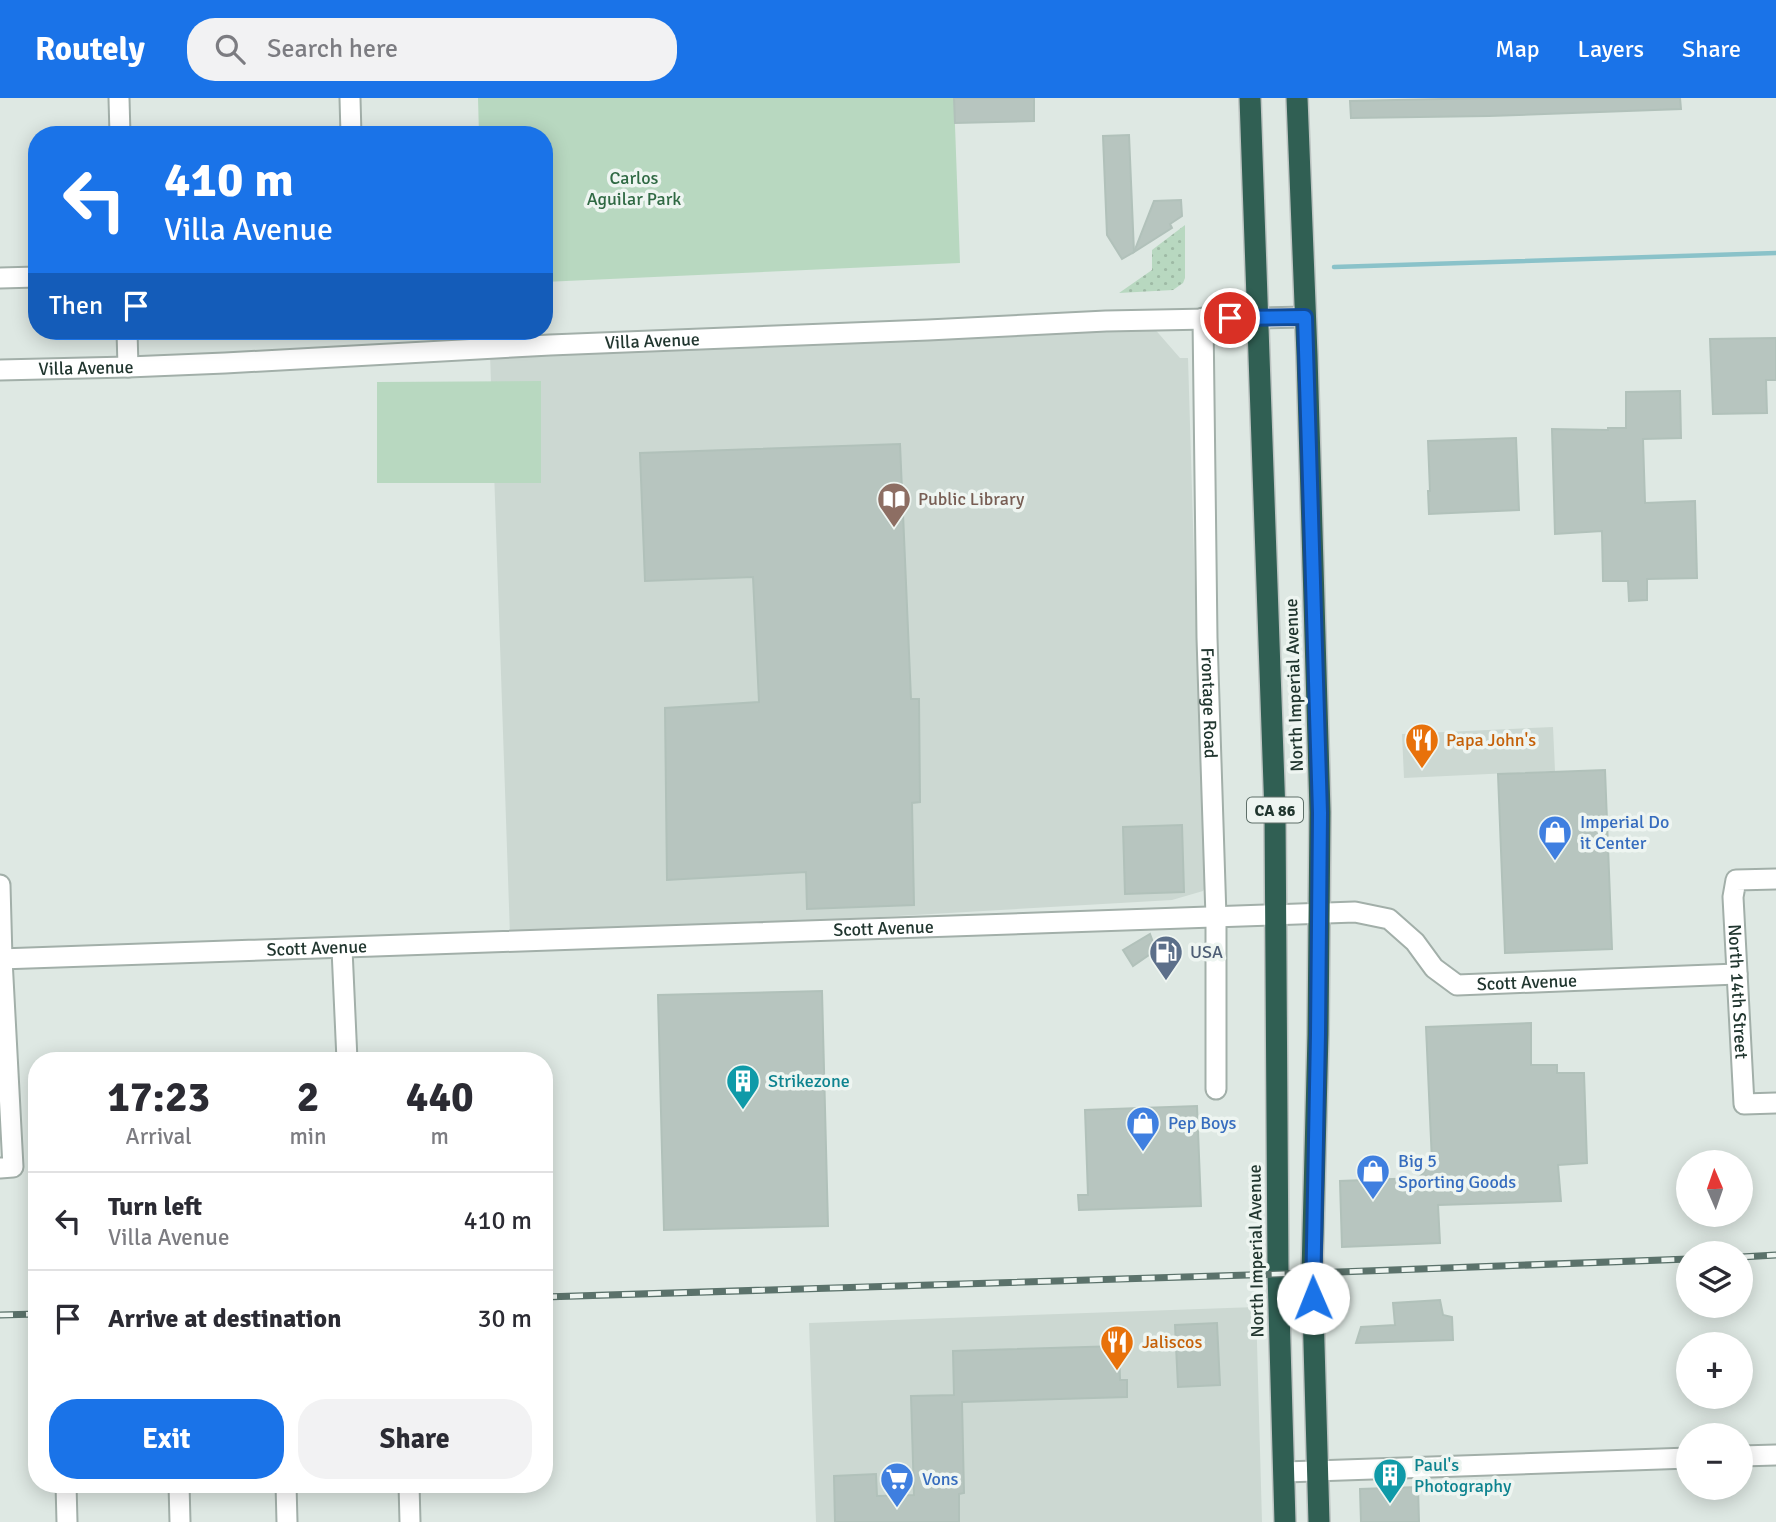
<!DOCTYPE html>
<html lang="en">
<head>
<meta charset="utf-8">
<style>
	:root { --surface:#fff; --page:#f2f2f3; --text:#2b2b33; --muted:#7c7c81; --line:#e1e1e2; --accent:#1a73e8 }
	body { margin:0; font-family:Signika,sans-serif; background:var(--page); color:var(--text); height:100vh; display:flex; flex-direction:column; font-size:26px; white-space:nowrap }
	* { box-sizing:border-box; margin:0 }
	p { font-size:23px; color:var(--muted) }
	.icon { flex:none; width:38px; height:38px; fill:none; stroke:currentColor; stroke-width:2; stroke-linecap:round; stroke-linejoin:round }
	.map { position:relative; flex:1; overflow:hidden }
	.drawer { position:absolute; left:28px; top:954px; width:525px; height:441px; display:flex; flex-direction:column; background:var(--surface); border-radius:28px; box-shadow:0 4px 18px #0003 }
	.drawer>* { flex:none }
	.guide { position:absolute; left:28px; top:28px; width:525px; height:214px; border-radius:28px; box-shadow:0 4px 18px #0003; background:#1a73e8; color:#fff; overflow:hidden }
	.needle { width:46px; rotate:358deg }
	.controls { position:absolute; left:1676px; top:1052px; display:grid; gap:14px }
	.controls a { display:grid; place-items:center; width:77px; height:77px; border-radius:50%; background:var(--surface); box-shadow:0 4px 18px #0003; font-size:35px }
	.pin { position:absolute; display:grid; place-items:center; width:60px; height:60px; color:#fff; margin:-30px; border:4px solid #fff; border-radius:50%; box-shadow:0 2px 7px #0007 }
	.me { position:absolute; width:77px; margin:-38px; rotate:359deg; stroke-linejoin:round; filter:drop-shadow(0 0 5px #0008) }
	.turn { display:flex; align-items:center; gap:24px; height:147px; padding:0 21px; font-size:32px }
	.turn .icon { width:91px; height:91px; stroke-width:2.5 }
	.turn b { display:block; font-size:49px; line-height:60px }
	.then { display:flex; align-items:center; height:66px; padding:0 21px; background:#0003; gap:14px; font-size:26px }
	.eta { display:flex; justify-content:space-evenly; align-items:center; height:119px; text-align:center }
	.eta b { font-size:42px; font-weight:700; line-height:49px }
	.button { display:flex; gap:14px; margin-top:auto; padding:14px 21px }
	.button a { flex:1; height:80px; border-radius:28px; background:var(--accent); color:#fff; font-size:28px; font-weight:700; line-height:80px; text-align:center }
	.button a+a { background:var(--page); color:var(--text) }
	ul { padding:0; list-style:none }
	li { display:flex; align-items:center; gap:21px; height:98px; padding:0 21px; border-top:2px solid var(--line) }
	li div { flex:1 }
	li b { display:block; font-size:26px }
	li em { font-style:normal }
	header { display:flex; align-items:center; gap:42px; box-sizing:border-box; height:98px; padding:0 35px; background:var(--accent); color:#fff }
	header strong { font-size:33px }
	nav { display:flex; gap:38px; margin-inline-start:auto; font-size:24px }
	.search { width:490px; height:63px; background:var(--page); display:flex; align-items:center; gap:18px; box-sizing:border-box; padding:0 24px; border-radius:28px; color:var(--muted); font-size:26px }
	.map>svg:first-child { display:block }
	.built { fill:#ccd8d2 }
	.grass { fill:url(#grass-dots) }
	.green { fill:#b8d8c0 }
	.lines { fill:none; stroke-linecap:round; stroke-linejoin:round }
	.stream { stroke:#8ac2c9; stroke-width:4.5 }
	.building { fill:#b7c5bf; stroke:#b1c1ba; stroke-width:2 }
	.minor-casing { stroke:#a2afa9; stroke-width:23 }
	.highway-casing { stroke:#bcc3c1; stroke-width:24 }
	.minor { stroke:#fff; stroke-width:19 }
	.highway { stroke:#305f53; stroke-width:21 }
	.rail-casing { stroke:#5b726b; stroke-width:7 }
	.rail { stroke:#eef5f1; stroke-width:4.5; stroke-dasharray:13; stroke-linecap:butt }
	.route-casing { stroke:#114b97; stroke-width:18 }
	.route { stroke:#1a73e8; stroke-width:12 }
	.labels { text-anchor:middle; stroke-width:7; stroke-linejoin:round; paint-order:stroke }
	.shield { fill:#eef5f1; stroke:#5e6f69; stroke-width:2 }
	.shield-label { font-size:16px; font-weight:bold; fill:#21362f }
	.park-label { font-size:18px; fill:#2f6943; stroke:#eef5f1 }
	.street-label { font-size:18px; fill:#21362f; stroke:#eef5f1 }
	.education-label { font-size:18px; fill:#785e54; stroke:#eef5f1; text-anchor:start }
	.food-label { font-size:18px; fill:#c56008; stroke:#eef5f1; text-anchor:start }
	.shop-label { font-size:18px; fill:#366cbe; stroke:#eef5f1; text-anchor:start }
	.service-label { font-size:18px; fill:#4e5e75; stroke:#eef5f1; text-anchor:start }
	.culture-label { font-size:18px; fill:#0d838f; stroke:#eef5f1; text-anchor:start }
</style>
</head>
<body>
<header>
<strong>Routely</strong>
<div class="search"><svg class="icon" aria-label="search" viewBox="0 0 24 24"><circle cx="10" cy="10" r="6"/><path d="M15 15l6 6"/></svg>Search here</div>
<nav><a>Map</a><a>Layers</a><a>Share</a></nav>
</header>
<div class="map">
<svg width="1776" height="1424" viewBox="0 0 1776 1424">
	<defs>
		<pattern id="grass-dots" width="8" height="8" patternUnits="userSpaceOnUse" patternTransform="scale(1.75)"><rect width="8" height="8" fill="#b8d8c0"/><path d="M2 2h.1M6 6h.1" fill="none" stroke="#9ebaa5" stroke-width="1.8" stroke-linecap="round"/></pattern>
	</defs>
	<rect width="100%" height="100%" fill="#dee8e3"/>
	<g class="built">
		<polygon points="1146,221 1180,260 1188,260 1196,526 1212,776 1203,793 1172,802 652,832 510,838 490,256"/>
		<polygon points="1553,629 1555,673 1404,680 1402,636"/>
		<polygon points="1256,1209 1262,1424 816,1424 809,1225"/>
	</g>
	<polygon class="grass" points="1185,127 1185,180 1183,185 1173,192 1119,195 1152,172 1152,152"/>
	<g class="green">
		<polygon points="478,0 954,0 960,165 544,184 544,37 479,37"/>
		<polygon points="541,283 541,385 377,385 377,284"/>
	</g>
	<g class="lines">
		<polyline class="stream" points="1334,169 1776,155"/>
	</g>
	<g class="building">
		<polygon points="954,0 1034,0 1034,23 955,25"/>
		<polygon points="1488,0 1680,0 1681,11 1489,18 1351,20 1350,3"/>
		<polygon points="1129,37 1134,154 1122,161 1107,137 1103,38"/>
		<polygon points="1181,102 1182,118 1170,126 1172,130 1134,154 1154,103"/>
		<polygon points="1776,240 1776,282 1766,282 1767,315 1713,316 1710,241"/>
		<polygon points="1680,293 1681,340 1643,341 1645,405 1695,403 1697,480 1647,481 1647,502 1629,503 1628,483 1603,483 1602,433 1555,436 1552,331 1608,332 1608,330 1626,330 1626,294"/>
		<polygon points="1516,340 1519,412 1429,416 1428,393 1430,393 1428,343"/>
		<polygon points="900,346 911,601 919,601 920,704 912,705 914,807 807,811 806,774 667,782 665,610 759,604 753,479 645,483 640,355"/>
		<polygon points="1605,672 1612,851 1505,855 1498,676"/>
		<polygon points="1182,727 1184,794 1125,796 1123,729"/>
		<polygon points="1150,836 1156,852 1133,868 1123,852"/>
		<polygon points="822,893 828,1128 664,1132 658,897"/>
		<polygon points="1531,925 1531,967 1557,967 1557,975 1584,975 1587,1065 1558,1067 1561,1103 1438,1107 1440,1145 1342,1149 1340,1083 1419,1080 1432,1064 1426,929"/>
		<polygon points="1197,1008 1201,1108 1079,1112 1078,1097 1088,1097 1085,1012"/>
		<polygon points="1440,1202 1443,1217 1452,1219 1453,1242 1356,1245 1361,1229 1395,1227 1393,1205"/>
		<polygon points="1217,1225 1220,1287 1178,1289 1175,1227"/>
		<polygon points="1119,1248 1120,1282 1127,1282 1127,1299 962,1304 964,1395 959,1396 959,1424 835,1424 834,1378 876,1376 877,1398 914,1397 911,1298 954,1297 953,1253"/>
		<polygon points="1418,1389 1419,1424 1361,1424 1360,1391"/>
	</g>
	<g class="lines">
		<g class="minor-casing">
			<g id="minor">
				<polyline points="119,0 120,37"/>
				<polyline points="350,0 351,37"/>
				<polyline points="0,180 37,179"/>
				<path id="s1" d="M1203,220L1207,540L1216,819V991"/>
				<polyline points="127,233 128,269"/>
				<path id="s2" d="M0,272L128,269L225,265L550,247L928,232L1106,223L1305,219"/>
				<path id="s3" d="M1776,781L1736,782L1733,799L1744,1006L1776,1005"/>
				<polyline points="0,787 2,861 13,1069 0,1070"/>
				<polyline points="342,851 347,962"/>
				<path id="s4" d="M0,861L1355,814L1389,821L1415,844L1434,870L1457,887L1737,876"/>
				<polyline points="1741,1358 1776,1357"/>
				<polyline points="1285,1374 1689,1360"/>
				<polyline points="66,1386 67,1424"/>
				<polyline points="179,1386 180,1424"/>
				<polyline points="286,1386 287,1424"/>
				<polyline points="409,1386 410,1424"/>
			</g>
		</g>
		<g class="highway-casing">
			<g id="highway">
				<polyline points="1250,0 1275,716 1278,1175 1285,1424"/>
				<polyline points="1297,0 1307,257 1320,714 1318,936 1312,1175 1319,1424"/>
			</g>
		</g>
		<use href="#minor" class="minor"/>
		<use href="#highway" class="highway"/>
		<g class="rail-casing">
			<g id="rail">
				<polyline points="1741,1159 1776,1157"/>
				<polyline points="544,1199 1312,1175 1689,1161"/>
				<polyline points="0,1217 37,1216"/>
			</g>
		</g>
		<use href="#rail" class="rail"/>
	</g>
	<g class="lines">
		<g class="route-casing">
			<polyline id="route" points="1230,220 1305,219 1320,715 1318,936 1313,1200"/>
		</g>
		<use href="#route" class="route"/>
	</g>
	<defs>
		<g id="library-pin" transform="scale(1.75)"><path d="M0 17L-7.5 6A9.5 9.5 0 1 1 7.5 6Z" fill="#8d6e63" stroke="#eef5f1"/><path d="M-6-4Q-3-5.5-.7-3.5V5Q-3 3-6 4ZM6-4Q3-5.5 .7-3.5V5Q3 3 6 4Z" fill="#fff"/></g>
		<g id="restaurant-pin" transform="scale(1.75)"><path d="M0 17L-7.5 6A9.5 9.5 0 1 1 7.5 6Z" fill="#e8710a" stroke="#eef5f1"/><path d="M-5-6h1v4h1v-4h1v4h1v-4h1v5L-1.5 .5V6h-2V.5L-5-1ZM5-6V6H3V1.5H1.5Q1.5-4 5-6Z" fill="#fff"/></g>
		<g id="shop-pin" transform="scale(1.75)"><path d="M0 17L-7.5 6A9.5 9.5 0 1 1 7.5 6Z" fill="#3f7fe0" stroke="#eef5f1"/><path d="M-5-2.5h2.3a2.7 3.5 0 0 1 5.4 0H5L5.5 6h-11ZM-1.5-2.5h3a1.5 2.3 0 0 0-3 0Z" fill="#fff"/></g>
		<g id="fuel-pin" transform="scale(1.75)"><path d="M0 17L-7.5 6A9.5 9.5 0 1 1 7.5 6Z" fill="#5c6f8a" stroke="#eef5f1"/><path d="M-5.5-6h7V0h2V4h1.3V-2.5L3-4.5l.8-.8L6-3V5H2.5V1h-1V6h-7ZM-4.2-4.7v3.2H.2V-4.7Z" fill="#fff"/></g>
		<g id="building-pin" transform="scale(1.75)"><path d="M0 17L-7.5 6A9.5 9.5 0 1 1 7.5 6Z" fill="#0f9aa8" stroke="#eef5f1"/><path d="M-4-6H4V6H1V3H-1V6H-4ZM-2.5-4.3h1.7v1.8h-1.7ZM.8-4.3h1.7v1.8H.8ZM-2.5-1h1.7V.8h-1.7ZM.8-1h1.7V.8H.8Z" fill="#fff"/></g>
		<g id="supermarket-pin" transform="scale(1.75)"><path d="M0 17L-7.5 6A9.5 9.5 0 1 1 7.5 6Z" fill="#3f7fe0" stroke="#eef5f1"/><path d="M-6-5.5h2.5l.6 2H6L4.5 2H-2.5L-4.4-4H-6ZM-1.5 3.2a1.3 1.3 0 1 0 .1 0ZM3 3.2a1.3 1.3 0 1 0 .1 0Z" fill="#fff"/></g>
	</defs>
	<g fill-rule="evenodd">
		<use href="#library-pin" x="894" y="401"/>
		<use href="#restaurant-pin" x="1422" y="642"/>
		<use href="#shop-pin" x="1555" y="734"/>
		<use href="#fuel-pin" x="1166" y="854"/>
		<use href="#building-pin" x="743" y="983"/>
		<use href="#shop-pin" x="1143" y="1025"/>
		<use href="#shop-pin" x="1373" y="1073"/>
		<use href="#restaurant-pin" x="1117" y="1244"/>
		<use href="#building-pin" x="1390" y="1377"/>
		<use href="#supermarket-pin" x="897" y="1381"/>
	</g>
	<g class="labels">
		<rect class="shield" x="1247" y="699.5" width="56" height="25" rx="5"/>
		<g class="shield-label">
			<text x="1275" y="718">CA 86</text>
		</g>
		<g class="park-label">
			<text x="634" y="86">Carlos<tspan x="634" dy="21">Aguilar Park</tspan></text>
		</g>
		<g class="street-label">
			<text dy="6" stroke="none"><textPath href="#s2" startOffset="653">Villa Avenue</textPath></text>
			<text dy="6" stroke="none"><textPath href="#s2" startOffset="86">Villa Avenue</textPath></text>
			<text transform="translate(1294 587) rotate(-92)" y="6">North Imperial Avenue</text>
			<text dy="6" stroke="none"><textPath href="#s1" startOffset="385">Frontage Road</textPath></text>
			<text dy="6" stroke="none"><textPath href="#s4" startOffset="884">Scott Avenue</textPath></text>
			<text dy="6" stroke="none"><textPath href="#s4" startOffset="317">Scott Avenue</textPath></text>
			<text dy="6" stroke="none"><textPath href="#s4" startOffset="1556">Scott Avenue</textPath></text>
			<text dy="6" stroke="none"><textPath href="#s3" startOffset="152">North 14th Street</textPath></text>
			<text transform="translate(1256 1153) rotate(-91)" y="6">North Imperial Avenue</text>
		</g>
		<g class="education-label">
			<text x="918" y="407">Public Library</text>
		</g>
		<g class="food-label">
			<text x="1446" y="648">Papa John's</text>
			<text x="1142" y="1250">Jaliscos</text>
		</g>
		<g class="shop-label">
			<text x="1580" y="730">Imperial Do<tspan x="1580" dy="21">it Center</tspan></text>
			<text x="1168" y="1031">Pep Boys</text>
			<text x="1398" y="1069">Big 5<tspan x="1398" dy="21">Sporting Goods</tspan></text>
			<text x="922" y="1387">Vons</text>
		</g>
		<g class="service-label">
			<text x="1190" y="860">USA</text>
		</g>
		<g class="culture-label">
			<text x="768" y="989">Strikezone</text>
			<text x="1414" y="1373">Paul's<tspan x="1414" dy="21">Photography</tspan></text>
		</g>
	</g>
</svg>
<div class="controls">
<a><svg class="needle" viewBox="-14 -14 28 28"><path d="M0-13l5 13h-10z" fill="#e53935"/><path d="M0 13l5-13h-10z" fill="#7c7c81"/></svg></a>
<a><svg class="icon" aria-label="layers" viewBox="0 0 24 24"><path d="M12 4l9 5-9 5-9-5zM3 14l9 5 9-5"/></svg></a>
<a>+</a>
<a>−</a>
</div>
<div class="pin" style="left:1230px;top:220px;background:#d93025"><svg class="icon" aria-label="arrive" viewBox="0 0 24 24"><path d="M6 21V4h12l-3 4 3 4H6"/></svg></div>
<svg class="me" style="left:1313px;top:1200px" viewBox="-20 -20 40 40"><circle r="19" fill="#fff"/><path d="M0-13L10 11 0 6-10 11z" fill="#1a73e8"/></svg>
<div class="guide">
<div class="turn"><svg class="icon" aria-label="left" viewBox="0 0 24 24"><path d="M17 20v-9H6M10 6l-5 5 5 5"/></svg><div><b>410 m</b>Villa Avenue</div></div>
<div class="then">Then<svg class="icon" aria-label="arrive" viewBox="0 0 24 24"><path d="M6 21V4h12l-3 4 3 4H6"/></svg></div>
</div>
<section class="drawer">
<div class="eta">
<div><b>17:23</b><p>Arrival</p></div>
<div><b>2</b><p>min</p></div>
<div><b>440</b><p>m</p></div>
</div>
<ul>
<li><svg class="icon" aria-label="left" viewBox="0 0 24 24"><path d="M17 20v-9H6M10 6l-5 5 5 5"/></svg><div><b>Turn left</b><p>Villa Avenue</p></div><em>410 m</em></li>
<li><svg class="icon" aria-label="arrive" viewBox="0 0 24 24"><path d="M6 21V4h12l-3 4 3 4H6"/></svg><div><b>Arrive at destination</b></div><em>30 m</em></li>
</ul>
<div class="button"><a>Exit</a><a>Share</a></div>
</section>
</div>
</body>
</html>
